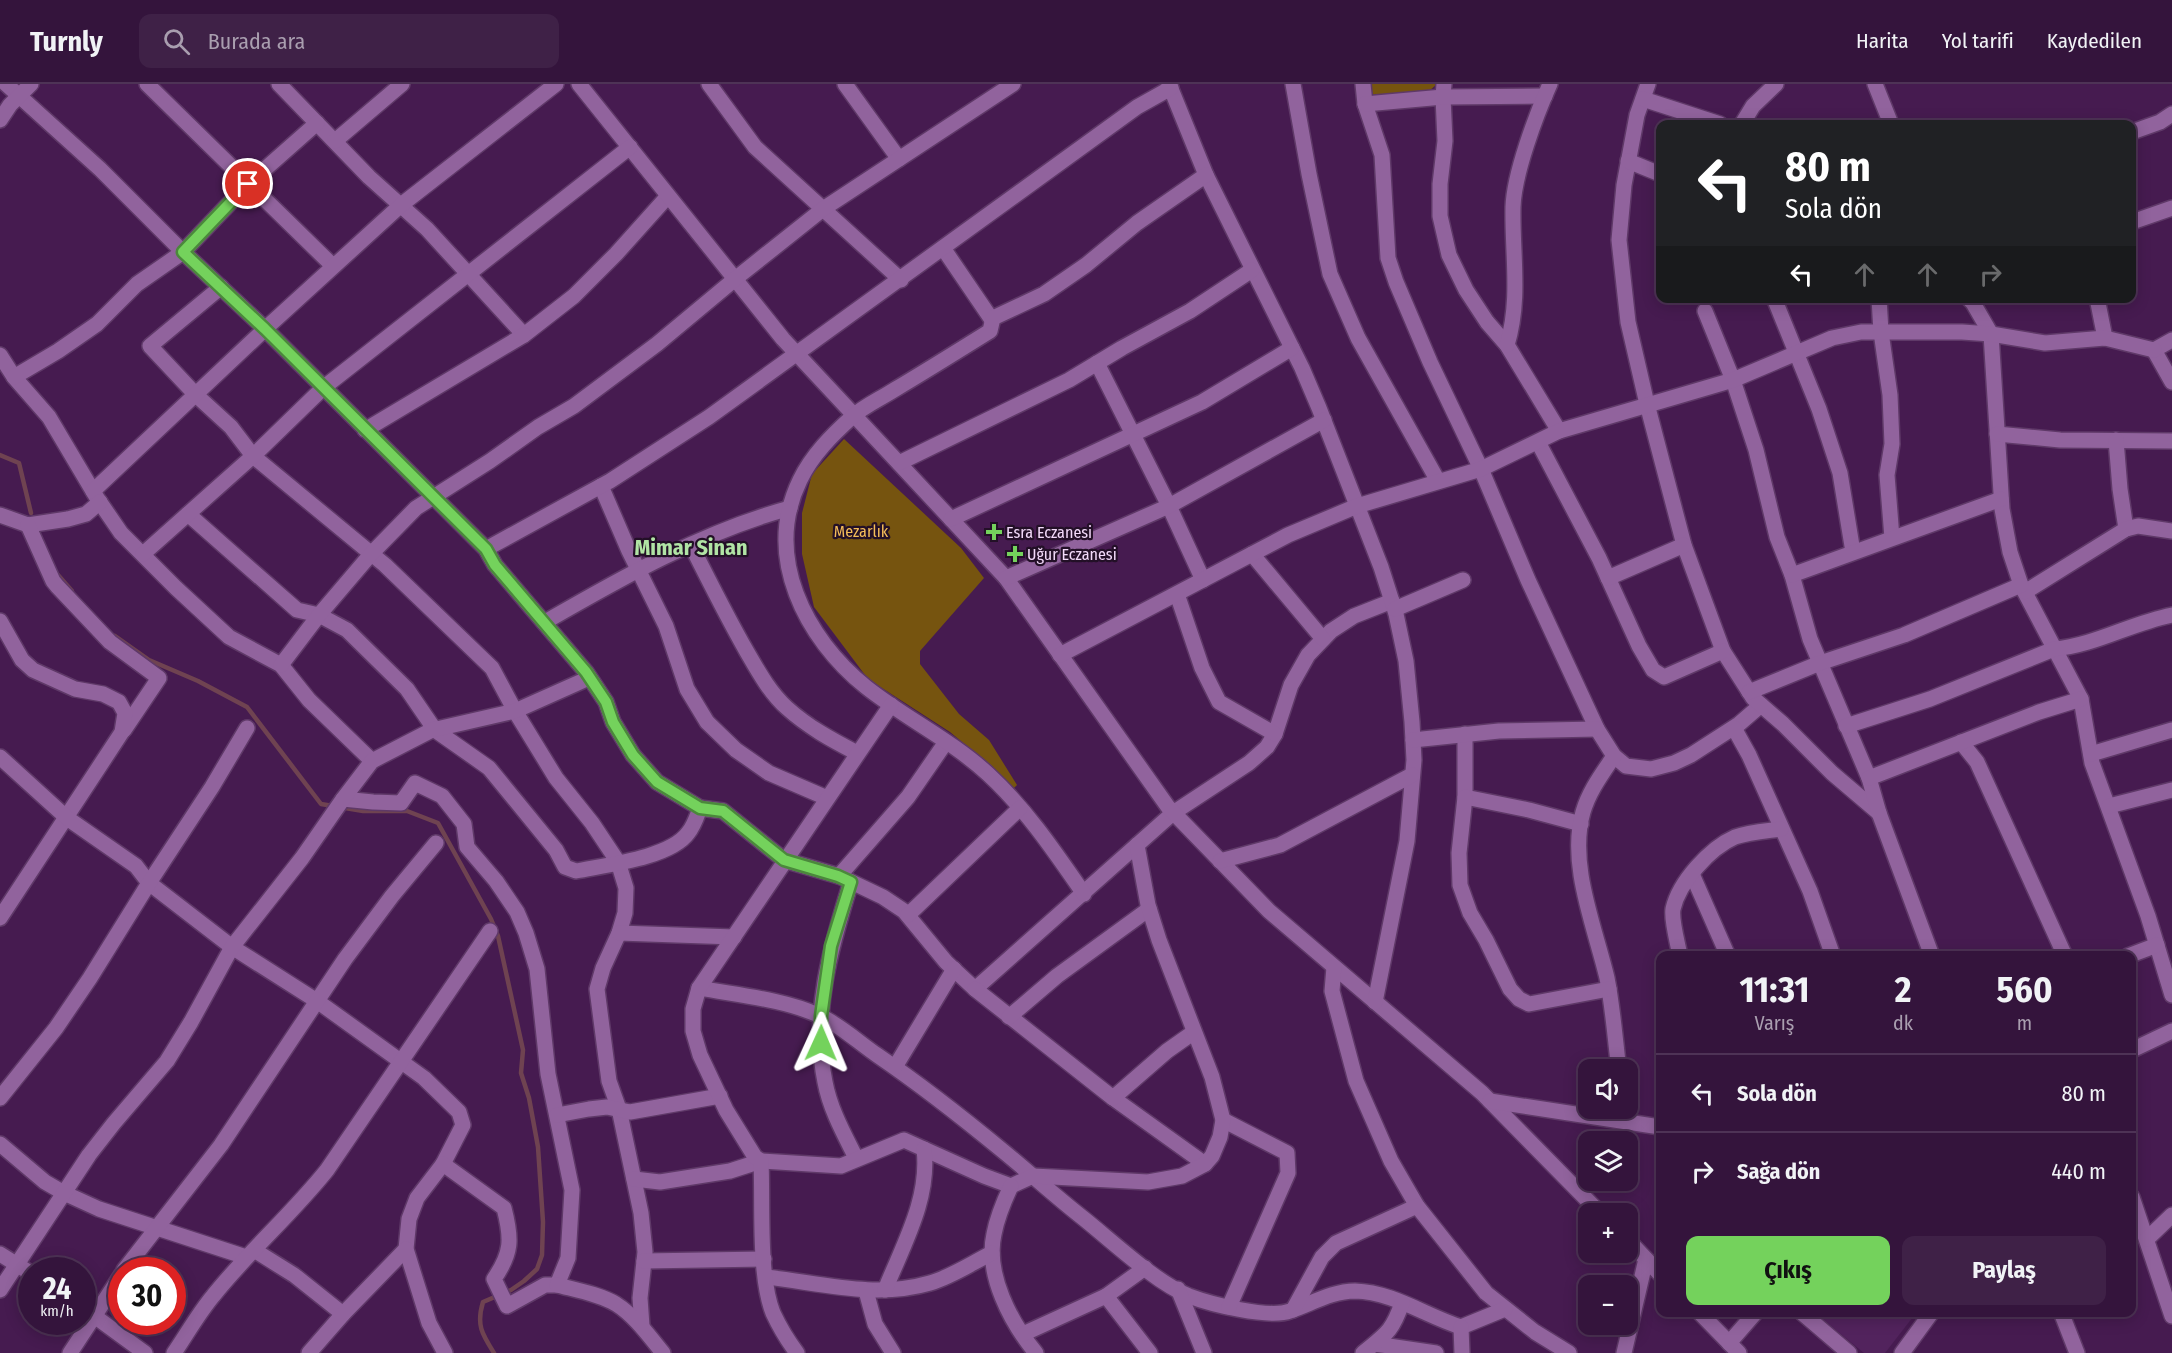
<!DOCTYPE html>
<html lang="tr">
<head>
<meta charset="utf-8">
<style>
	:root { --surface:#34143c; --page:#3f2147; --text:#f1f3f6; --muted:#a99eaf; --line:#4e3356; --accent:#74d25c }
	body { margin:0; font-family:"Fira Sans Condensed",sans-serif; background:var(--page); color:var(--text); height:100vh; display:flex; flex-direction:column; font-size:22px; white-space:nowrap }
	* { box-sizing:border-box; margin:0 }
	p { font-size:20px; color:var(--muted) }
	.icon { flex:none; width:33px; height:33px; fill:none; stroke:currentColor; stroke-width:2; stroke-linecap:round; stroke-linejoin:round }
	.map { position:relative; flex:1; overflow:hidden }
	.panel { position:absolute; left:1656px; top:867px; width:480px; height:366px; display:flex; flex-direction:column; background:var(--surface); border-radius:12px; box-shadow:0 3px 15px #0003,0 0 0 2px var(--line) }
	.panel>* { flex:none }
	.top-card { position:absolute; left:1656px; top:36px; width:480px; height:183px; border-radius:12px; box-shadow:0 3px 15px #0003,0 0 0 2px var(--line); background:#202124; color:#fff; overflow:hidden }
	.tools { position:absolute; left:1578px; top:975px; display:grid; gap:12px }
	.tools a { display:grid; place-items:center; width:60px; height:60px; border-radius:12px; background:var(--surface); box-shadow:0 3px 15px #0003,0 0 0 2px var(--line); font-size:30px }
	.speed { position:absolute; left:18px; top:1173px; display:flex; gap:12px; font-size:30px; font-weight:700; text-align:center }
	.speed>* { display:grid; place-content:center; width:78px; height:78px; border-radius:50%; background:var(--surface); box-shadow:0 3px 15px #0003,0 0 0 2px var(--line); line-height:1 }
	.speed small { font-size:15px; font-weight:400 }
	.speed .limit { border:9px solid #d22; background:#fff; color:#111 }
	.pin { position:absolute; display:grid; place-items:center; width:51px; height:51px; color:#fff; margin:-26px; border:3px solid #fff; border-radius:50%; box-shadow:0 2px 6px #0007 }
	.me { position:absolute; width:66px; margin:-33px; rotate:1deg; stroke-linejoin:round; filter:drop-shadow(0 0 4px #0008) }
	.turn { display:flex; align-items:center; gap:21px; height:126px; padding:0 30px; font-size:27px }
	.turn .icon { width:78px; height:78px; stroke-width:2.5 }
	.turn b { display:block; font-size:42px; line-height:51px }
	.lanes { display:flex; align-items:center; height:57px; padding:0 30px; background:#0003; justify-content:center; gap:30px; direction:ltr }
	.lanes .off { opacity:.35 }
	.eta { display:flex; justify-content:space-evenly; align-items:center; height:102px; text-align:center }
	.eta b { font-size:36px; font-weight:700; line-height:42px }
	.cta { display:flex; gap:12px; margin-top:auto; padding:12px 30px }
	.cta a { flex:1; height:69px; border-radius:12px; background:var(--accent); color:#111; font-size:24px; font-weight:700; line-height:69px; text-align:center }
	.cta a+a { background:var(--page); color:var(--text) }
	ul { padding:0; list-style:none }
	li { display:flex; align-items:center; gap:18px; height:78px; padding:0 30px; border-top:2px solid var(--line) }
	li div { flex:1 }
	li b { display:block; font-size:22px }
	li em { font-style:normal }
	header { display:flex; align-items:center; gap:36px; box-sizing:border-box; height:84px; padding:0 30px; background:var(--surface); border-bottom:2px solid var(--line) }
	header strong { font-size:28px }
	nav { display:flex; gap:33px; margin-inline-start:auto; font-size:21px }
	.search { width:420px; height:54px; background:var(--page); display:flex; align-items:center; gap:15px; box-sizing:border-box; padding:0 21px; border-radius:12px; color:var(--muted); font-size:22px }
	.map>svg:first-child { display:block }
	.built { fill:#52235d }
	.green { fill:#76540f }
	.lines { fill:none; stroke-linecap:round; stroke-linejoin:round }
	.stream { stroke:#6f4351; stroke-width:4.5 }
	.minor-casing { stroke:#5f3968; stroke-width:18 }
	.minor { stroke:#91639d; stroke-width:15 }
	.route-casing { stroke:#4b883c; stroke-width:15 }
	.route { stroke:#74d25c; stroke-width:10 }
	.poi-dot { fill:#74d25c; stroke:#231027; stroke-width:2 }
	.labels { text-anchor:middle; stroke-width:4.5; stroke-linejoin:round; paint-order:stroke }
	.park-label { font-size:16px; fill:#f6be59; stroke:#231027 }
	.poi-label { font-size:16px; fill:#f3dafa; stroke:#231027; text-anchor:start }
	.district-label { font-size:22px; font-weight:bold; fill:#b1e4a5; stroke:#231027 }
</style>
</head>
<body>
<header>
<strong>Turnly</strong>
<div class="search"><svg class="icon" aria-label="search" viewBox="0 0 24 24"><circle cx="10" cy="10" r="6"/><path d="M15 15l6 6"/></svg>Burada ara</div>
<nav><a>Harita</a><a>Yol tarifi</a><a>Kaydedilen</a></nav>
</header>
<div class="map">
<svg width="2172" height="1269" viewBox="0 0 2172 1269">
	<rect width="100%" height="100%" fill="#461b50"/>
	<polygon class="built" points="1815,1229 1916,1229 1885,1269 1864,1269"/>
	<g class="green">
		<polygon points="1370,0 1437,0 1427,9 1375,13 1371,9"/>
		<polygon points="844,355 961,464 984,494 920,567 920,580 959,630 989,656 1017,701 1013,705 991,682 950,648 868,595 814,523 802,470 802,429 812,390"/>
	</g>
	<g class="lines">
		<g class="stream">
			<polyline points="0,371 19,379 31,429"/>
			<polyline points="58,491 72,507"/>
			<path d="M115,552L149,576L198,597L247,623L321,720L363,727H407L438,739L491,835L498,852L523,966L521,989L529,1014L538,1063L543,1138L542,1171L537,1185L524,1197L511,1206L483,1218C476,1241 482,1250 494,1269"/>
		</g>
		<g class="minor-casing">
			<g id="minor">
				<polyline points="6,0 100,85 183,168 261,241 486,465 495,481 586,588 606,618 613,638 633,671 657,698 700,724 723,727 784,776 839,792 883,813 904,827 946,878 975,905 1173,729 1249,679 1267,663 1275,650 1291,601 1308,571 1331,547 1354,532 1392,517"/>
				<polyline points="147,0 333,182"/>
				<polyline points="279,0 369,93 427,145 524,251 574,212 616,170 668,112"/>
				<polyline points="579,0 783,255 1006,494 1168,723 1269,827 1482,1009 1601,1130"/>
				<polyline points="709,0 755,63 901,196"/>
				<polyline points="845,0 899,75"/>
				<polyline points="1169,0 1206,91 1302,284 1319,324 1381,483 1396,530 1406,577 1412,638 1414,676 1407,757 1375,918"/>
				<polyline points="1293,0 1309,90 1330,190 1358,254 1438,397"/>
				<polyline points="1363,0 1365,20 1382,71 1388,174 1396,198 1430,278 1481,385 1528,496 1597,645 1614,672 1626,682 1651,685 1674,679 1691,671 1739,640 1761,621"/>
				<polyline points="1444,0 1443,13 1445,57 1440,100 1440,132 1449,171 1466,206 1487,238 1507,261 1559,347"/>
				<polyline points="1648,0 1637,31 1624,101 1619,156 1628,238 1647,320 1684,461 1723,567 1753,614 1783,640 1832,689 1879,729"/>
				<polyline points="1875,0 1891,40"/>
				<polyline points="1643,15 1720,40"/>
				<polyline points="1365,20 1443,13 1545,12"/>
				<polyline points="0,36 10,21 31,0"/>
				<polyline points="1742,40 1753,22 1776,0"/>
				<polyline points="2132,48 2160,38 2172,30"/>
				<polyline points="335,57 402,0"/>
				<polyline points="1628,77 1660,90"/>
				<polyline points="2132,138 2172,124"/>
				<polyline points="943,164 992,236"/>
				<polyline points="221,203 150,262 196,311 231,343 253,372 385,481 492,584 515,627 556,694 592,739 618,778 626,804 625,829 619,849 603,884 597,905 609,997 619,1025 641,1129 645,1168 640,1214 642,1242"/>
				<polyline points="1774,214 1819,325 1840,389 1853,468"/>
				<polyline points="1879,214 1881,248 1890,311 1892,360 1887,391 1892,454"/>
				<polyline points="1968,214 1973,219 1991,250 2002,425 2010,468 2021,501 2081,615 2092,679 2148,832 2172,911"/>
				<polyline points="2097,214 2105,254"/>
				<polyline points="1705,227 1733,296 1756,366 1777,453 1792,491 1810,555 1869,694 1879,729 1932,872"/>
				<path d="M1507,261C1521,215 1512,170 1513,123C1514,90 1536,31 1550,0"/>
				<polyline points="2154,266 2172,298"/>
				<polyline points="2154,266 2172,256"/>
				<polyline points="0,271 14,293 49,333 97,414 121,449 176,504 229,553 281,581 309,616 372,677"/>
				<polyline points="1097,279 1169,422 1203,496"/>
				<polyline points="14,293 58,267 97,240 137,200 183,168 248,100 317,39"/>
				<polyline points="365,346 524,251"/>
				<polyline points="1997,350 2060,356 2172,357"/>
				<polyline points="2116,356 2120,405 2126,445"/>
				<polyline points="1538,358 1599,474 1639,562 1653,586 1664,593 1723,567"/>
				<polyline points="899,379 1069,296 1122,264 1190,227 1252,186"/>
				<polyline points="601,402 629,467 666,542 687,605 707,638 736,666 769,689 827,714"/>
				<polyline points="93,407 265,245 401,121 556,0"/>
				<path d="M188,430L297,526L319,531L347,546L407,605L435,646L489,684L556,766L565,783L576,787C605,781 670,774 688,749C694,742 697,732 700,724"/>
				<polyline points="0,431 28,441 68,435 86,430 100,418"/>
				<polyline points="951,435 1202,318 1292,264"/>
				<polyline points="28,441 53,497 57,502 110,558 159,594 124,646"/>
				<path d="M691,461C709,497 727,533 747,568C758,587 770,609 787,624C808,643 832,656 857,669"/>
				<polyline points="486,465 610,397 709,333 1137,23 1171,4"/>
				<polyline points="143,470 253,372 323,304 630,63"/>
				<polyline points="1252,470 1323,555"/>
				<polyline points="1792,491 2001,415"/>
				<polyline points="1006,494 1169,422 1324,336"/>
				<polyline points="1608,494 1684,461"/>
				<polyline points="2025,508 2126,445 2138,442 2172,447"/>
				<polyline points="1177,510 1202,584 1219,618 1275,650"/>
				<polyline points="1395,525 1463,496"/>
				<polyline points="0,537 22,576 33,586 75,605 103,610 119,618 125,629 122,648 0,834"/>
				<path d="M545,538C623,493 702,448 790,424"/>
				<polyline points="1060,571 1288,451 1357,422 1481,385 1559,347 1733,296 1832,254 1861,248 1962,248 1991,250 2045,259 2105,254 2154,266"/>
				<polyline points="281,581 319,531 371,470 416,424 490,377 538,343 574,322 657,260 735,195 823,125 1013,0"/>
				<polyline points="1749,608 1820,579 1904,551 2021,501"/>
				<path d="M1846,642L1930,615L2054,565C2096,561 2131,539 2172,531"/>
				<polyline points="1734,644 1749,671 1810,807 1833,872"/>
				<polyline points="1465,650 1465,713 1529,726 1581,740"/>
				<polyline points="1413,656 1499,647 1597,645"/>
				<polyline points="1961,658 1977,678 2065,872"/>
				<polyline points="2091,670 2172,646"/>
				<path d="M1614,672C1602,690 1589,707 1583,728C1568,780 1595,843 1607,894C1613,924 1615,955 1619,986"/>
				<polyline points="0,673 67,734 136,782 149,799 232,863 317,917 424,994 459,1028 463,1041 443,1080 417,1114 409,1135 406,1165 429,1239 445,1269"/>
				<polyline points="1869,694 2039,628 2081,615"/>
				<polyline points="1465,713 1459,769 1460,801 1470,829 1486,856 1510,905 1519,915 1529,920 1609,905"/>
				<path d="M343,715L373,718L401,719L415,699L442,712L464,740L467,763L496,797L517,828L526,849L537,885L548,990L572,1106L568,1174L557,1201H545L507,1222L494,1195C512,1169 512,1155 504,1124L443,1080"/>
				<polyline points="2109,722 2172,706"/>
				<polyline points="1220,777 1280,761 1412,691"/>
				<polyline points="1692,790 1728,872"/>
				<polyline points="839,792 908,713 946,658"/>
				<path d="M851,798C831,862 811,930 825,998C830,1025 844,1050 856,1074"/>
				<path d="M1084,810C1055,768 1026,725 988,690C951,656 905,634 866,603C805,554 763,472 800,396C812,371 832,351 852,333C864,322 880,315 894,306C926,287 958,267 990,247L993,234L1044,210L1086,181L1137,139L1206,91"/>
				<polyline points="908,831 1020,724"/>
				<polyline points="619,849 734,853"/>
				<path d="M1680,872C1678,860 1671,836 1673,825C1679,798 1710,764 1735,753C1749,748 1766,747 1781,745"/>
				<polyline points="2128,872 2157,861"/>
				<polyline points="1334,883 1332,907 1356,997 1391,1077 1417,1122 1486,1209 1535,1248 1569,1269"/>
				<path d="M699,904C736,911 783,915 818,931C839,940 858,958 877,971C921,1001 963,1034 1003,1067C1030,1089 1056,1113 1083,1134C1112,1157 1155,1198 1189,1212C1210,1220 1269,1235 1290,1227C1311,1220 1332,1207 1355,1207C1393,1208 1426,1232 1461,1243L1505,1225"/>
				<polyline points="975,905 1113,1014 1205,1080"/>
				<polyline points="1009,933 1057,892 1149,825"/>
				<polyline points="2132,966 2172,947"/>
				<polyline points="895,983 954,885"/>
				<polyline points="0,1014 56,944 90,894 149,799 212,703 247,644"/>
				<polyline points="1113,1014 1167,967 1194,948"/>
				<polyline points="1490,1017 1660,1043"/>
				<polyline points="557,1031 589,1025 607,1023 630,1028 720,1012"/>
				<polyline points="1223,1036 1287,1069 1288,1089 1229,1223"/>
				<polyline points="0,1060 45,1098 64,1109 99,1125 246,1173"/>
				<polyline points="634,1095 660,1098 730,1087 761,1077 841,1082 904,1056 984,1092 1011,1102 1033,1092 1148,1098 1182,1092 1205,1080 1212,1072 1220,1053 1223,1036 1212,993 1159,856 1148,821 1137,761"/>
				<path d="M1011,1102C1004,1117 997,1134 994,1150C985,1190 1011,1239 1036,1269"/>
				<polyline points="2132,1113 2172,1232"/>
				<polyline points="2147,1155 2172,1131"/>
				<polyline points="1628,1156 1660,1190"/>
				<polyline points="254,1166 294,1191 343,1230"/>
				<polyline points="0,1170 32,1190"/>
				<polyline points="644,1177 764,1175"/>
				<polyline points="124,1186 221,1061 345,875 392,812 436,759"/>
				<path d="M766,1193C821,1199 875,1215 930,1199C951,1193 972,1179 992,1169"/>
				<path d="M557,1201C576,1206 599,1210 616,1220C635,1232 649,1252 663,1269"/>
				<polyline points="1178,1205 1204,1269"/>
				<polyline points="0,1206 89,1071 114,1039 167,977 191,938 232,863 302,774 343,715 372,677 432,646 515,627 589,594"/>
				<path d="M885,1206C903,1161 930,1115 924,1065"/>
				<polyline points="866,1207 875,1240 893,1269"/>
				<polyline points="1106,1212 1150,1269"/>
				<polyline points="82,1223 145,1269"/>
				<polyline points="1293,1226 1322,1173 1336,1159 1417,1122"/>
				<polyline points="1699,1228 1739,1269"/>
				<polyline points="1801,1228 1849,1269"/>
				<polyline points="2061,1228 2077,1269"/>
				<polyline points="1461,1243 1462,1269"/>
				<polyline points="1023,1250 1106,1212 1145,1184"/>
				<polyline points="1729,1259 1756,1228"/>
				<polyline points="1375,1260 1436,1269"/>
				<polyline points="70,1269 122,1190"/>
				<path d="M174,1269C187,1250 198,1230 213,1212C248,1168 291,1131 327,1086L490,847"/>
				<polyline points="309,1269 343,1230 406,1165"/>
				<path d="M797,1269C788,1257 780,1244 773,1229C758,1191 763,1119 761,1077L755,1073L726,1026L700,971L693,947V925L699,904L891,621"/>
				<path d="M1363,1269C1386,1250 1392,1248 1402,1219"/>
				<polyline points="1624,1269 1646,1175"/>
				<polyline points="1902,1269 1932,1228"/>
			</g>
		</g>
		<use href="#minor" class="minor"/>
	</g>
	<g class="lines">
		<g class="route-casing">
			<polyline id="route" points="248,100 183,168 265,245 486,465 495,481 586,588 606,618 613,638 633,671 657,698 700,724 723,727 784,776 838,792 851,798 831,862 821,932 821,959"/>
		</g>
		<use href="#route" class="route"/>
	</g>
	<g class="poi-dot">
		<path d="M991 439h6v6h6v6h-6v6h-6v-6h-6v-6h6z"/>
		<path d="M1012 461h6v6h6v6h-6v6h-6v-6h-6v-6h6z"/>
	</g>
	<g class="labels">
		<g class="park-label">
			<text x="861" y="453">Mezarlık</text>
		</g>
		<g class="poi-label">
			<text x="1006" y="454">Esra Eczanesi</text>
			<text x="1027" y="476">Uğur Eczanesi</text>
		</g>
		<g class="district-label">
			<text x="691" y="471">Mimar Sinan</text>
		</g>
	</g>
</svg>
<div class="tools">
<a><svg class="icon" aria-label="sound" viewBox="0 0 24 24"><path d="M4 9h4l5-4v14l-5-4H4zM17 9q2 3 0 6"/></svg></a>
<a><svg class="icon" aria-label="layers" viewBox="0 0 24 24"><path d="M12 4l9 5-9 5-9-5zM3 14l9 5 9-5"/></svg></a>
<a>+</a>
<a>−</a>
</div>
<div class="speed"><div>24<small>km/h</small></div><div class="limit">30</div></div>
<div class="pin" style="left:248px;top:100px;background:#d93025"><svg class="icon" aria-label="arrive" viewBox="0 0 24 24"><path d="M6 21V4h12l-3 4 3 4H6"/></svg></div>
<svg class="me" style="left:821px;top:959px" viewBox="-20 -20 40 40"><path d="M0-17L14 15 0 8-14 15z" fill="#74d25c" stroke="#fff" stroke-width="4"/></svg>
<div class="top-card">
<div class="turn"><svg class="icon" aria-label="left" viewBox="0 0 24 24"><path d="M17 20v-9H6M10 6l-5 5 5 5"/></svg><div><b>80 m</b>Sola dön</div></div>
<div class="lanes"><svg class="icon" aria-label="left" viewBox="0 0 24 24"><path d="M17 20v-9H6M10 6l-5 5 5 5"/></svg><svg class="icon off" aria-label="ahead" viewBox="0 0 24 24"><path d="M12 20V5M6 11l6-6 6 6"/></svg><svg class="icon off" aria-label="ahead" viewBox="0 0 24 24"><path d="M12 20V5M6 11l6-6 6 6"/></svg><svg class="icon off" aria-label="right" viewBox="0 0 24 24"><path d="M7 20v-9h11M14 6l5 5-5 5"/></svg></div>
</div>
<section class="panel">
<div class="eta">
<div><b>11:31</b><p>Varış</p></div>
<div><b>2</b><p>dk</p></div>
<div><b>560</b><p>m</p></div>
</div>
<ul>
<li><svg class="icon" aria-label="left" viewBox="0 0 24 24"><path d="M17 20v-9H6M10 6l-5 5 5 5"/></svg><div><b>Sola dön</b></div><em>80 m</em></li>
<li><svg class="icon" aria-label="right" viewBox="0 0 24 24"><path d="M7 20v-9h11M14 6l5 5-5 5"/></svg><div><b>Sağa dön</b></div><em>440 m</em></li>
</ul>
<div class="cta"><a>Çıkış</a><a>Paylaş</a></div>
</section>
</div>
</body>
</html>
